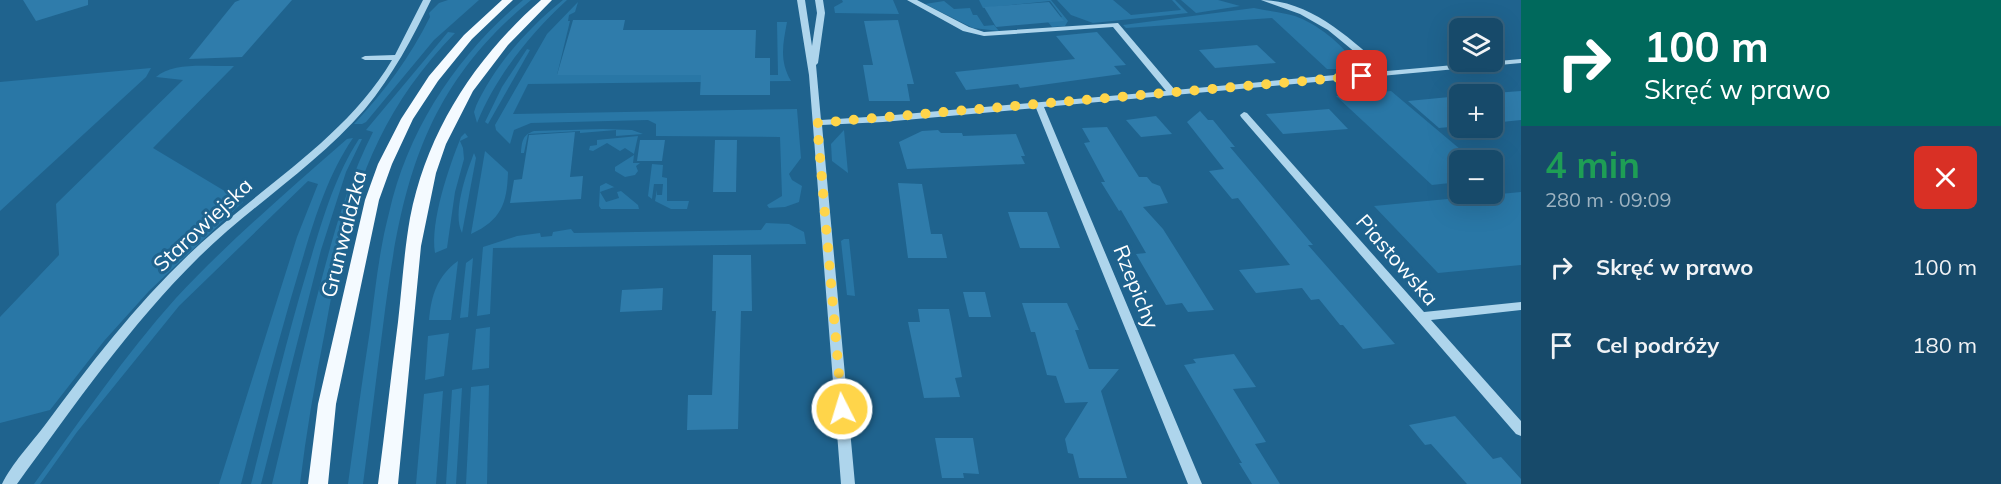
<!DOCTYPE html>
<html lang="pl">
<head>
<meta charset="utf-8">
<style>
	:root { --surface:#174a6a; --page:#245472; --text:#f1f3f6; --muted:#9eb3c1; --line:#36627e }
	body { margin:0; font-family:Mulish,sans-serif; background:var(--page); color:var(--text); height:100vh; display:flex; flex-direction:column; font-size:22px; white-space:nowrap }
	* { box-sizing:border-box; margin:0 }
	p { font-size:20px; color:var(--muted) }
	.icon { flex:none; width:33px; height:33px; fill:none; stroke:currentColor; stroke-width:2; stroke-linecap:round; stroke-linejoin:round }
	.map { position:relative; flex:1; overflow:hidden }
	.drawer { display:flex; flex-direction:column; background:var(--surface); width:480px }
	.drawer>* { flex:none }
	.top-card { background:#00695c; color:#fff; overflow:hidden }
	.controls { position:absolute; left:1449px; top:18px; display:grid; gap:12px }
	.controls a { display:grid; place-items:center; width:54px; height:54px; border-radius:9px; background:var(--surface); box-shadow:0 6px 24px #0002,0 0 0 2px var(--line); font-size:30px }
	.pin { position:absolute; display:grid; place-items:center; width:51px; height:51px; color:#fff; margin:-26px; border-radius:12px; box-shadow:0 3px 9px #0006 }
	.me { position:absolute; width:66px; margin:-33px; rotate:355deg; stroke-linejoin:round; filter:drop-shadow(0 0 4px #0008) }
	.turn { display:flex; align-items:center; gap:21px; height:126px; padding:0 24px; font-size:27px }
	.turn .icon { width:78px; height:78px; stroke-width:2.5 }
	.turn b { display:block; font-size:42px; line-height:51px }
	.round { display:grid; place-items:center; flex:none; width:63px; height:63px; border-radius:9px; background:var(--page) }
	.summary { display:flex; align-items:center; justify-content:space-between; height:102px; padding:0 24px }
	h1 { font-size:36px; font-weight:700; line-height:45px; color:#1e9e55 }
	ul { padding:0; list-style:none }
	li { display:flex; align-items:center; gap:18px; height:78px; padding:0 24px }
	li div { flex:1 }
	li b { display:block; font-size:22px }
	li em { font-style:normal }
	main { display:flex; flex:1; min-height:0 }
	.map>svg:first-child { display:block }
	.green { fill:#2977a6 }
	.building { fill:#2f7cab }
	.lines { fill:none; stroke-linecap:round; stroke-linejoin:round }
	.minor { fill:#aed5ec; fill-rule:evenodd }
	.major { fill:#f4faff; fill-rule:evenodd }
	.route { stroke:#ffd54a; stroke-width:10; stroke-dasharray:0 18 }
	.labels { text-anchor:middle; stroke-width:6; stroke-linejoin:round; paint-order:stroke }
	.street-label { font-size:21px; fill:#fff; stroke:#1f638e }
</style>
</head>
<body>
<main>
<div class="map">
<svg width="1521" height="484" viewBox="0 0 1521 484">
	<rect width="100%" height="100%" fill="#1f638e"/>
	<g class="green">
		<path d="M448,0H479L434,40L366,122L362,124H354C385,91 410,57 430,17L429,13L439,3Z"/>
		<path d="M523,0H531C420,91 400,191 383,326C376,379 370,431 363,484H348C355,433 362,381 370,330C375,291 379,251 389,213C408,129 457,55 523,0Z"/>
		<path d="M563,0H567C530,34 496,76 477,123L474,112L476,106C495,65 528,28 563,0Z"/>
		<polygon points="842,0 893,0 899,14 835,13 834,7 843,2"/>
		<polygon points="979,0 1051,0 1068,21 1065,26 1052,27 1048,22 1062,17 1050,1 983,8"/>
		<polygon points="1057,0 1113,0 1131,15 1181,10 1172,0 1175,0 1188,13 1093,23 1071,15"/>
		<polygon points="1181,0 1218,0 1240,6 1196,13"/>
		<polygon points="944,1 954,9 970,8 973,15 977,15 984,26 994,25 999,31 973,28 925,4"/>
		<path d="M578,2L575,12L569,15L568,21H570L557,75H778L777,22H787C783,44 779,60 791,81L528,84L513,114L797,109L801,158L789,174L792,180L802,186L799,202L785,207L769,208L767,205L782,196L780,137L656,136V124L648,120L531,123L514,130L510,144L496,130L495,125L547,34Z"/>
		<path d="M1254,8C1267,11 1282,12 1295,16C1317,24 1343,44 1354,63V66L1346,69H1327L1272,18L1126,28L1123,25Z"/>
		<path d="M448,32L455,33C368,122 346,213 325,331C315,382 306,433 300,484H272C289,414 304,344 323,274C336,225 350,177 373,132L366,130Z"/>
		<polygon points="527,49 530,50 488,124 485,122 502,87"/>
		<path d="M234,66L153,148L243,202L149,291L104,341L50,410L0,423V317L59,255L56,204L183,80L156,77C174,61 210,67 234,66Z"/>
		<polygon points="151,68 146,77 0,211 0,82"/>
		<polygon points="1391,91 1473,160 1460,160 1459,182 1432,185 1336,96"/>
		<path d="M603,129L632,130L643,134L616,136V130L580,133V131L528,134L524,153H521C522,142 522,135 534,131Z"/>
		<polygon points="844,130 848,173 832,161 831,144"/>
		<path d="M465,133L468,137L460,141L463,148L464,159L455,192L447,248L435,253C430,221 449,167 461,137Z"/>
		<polygon points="638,136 634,154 625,148 620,151 607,143 593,151 589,150 590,146 597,145 597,140"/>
		<path d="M353,138C327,176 314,221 301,264C279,337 260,410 241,484H219L297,237L318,184L308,181L179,306L77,432L40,484H34C80,421 124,356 176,298C229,241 288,191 347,139Z"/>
		<path d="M359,139H362L346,172L321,250L261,484H251C269,413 286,341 307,271C321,225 333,179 359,139Z"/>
		<path d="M485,151L508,172C507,204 501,220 471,234Z"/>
		<path d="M474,153L476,158L462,233C452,213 466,174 474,153Z"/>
		<polygon points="634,155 633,163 640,163 636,166 638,171 635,175 625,177 615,171 615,167"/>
		<polygon points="652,164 663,165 662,177 667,178 667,201 689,201 687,209 671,209 655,201 657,190 657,195 662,195 663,184 654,184 652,199 648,196"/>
		<polygon points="606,183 618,189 614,187 600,192 606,202 619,198 617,192 621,191 638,205 639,209 601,209 599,206 600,186"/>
		<polygon points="1521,192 1521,265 1438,273 1374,206"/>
		<polygon points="766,223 789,224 804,232 806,244 493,248 490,314 477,316 483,247 517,236 540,233 541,237 552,236 553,232 571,229 574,233 761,230"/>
		<polygon points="844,239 849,239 855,296 847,295 841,241"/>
		<polygon points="473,258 468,317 460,318 466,263"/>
		<path d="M458,261L451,320H429C431,296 437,276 458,261Z"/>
		<polygon points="490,327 489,368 472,370 476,329"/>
		<polygon points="449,333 444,376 425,380 428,336"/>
		<polygon points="489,385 487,484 466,484 471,387"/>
		<polygon points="462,388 456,484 446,484 452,390"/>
		<polygon points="443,391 436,484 416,484 424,394"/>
	</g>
	<g class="building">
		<polygon points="23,0 88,0 88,5 36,21"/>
		<polygon points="240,0 292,0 242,57 189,59 235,2"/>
		<polygon points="1049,2 1064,21 996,27 984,7"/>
		<polygon points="573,20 625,20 623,30 756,30 755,58 770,58 770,95 700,95 701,75 557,75"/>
		<polygon points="898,20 914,84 907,84 910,101 869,101 863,65 873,65 864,21"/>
		<polygon points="1097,32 1126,65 1114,66 1121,74 1020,88 1018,84 966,90 955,72 1075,59 1056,36"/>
		<polygon points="1257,45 1276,63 1215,68 1199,50"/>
		<polygon points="1521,91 1521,120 1492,123 1492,94 1481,94"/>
		<polygon points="1460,96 1460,126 1439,128 1408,101"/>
		<polygon points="1329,109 1348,129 1283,134 1266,114"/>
		<polygon points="1200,111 1208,120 1213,120 1235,147 1230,147 1313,245 1308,245 1395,344 1363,349 1343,325 1340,325 1319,299 1311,300 1302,288 1256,293 1239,270 1290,265 1238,198 1232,199 1209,171 1224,169 1187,122"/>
		<polygon points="1156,116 1172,134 1141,137 1126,120"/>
		<polygon points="1107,127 1139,177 1147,177 1152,183 1160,186 1168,203 1143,207 1163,229 1214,310 1188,312 1182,303 1166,305 1136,254 1146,253 1121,210 1119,211 1101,182 1105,182 1084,143 1090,142 1082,128"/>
		<polygon points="938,130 941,133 962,133 963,136 1016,134 1025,156 1021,156 1025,164 907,169 899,142 922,131"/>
		<polygon points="575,132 570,177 583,176 581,199 510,203 514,180 522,179 529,135"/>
		<polygon points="640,140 665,140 662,161 637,161"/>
		<polygon points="715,140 737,140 736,192 713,192"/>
		<polygon points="898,183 922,184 931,234 942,234 947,258 908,258"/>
		<polygon points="1008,212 1047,212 1060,248 1020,248"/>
		<polygon points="713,255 751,255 752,311 741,311 738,429 687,430 688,395 712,395 716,311 712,311"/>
		<polygon points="663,288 662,310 620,312 622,290"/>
		<polygon points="963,292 985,292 991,317 969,317"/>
		<polygon points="1022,303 1067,303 1079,330 1075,330 1089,369 1119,369 1101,391 1127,478 1079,478 1073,454 1068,453 1065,439 1088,402 1065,403 1056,376 1047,375 1035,332 1031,332"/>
		<polygon points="918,309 949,309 962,377 955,378 960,397 924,398 908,322 920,322"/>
		<polygon points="1234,354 1256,387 1233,389 1266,442 1255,444 1280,484 1252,484 1239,463 1242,463 1184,365 1196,363 1193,359"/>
		<polygon points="1455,416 1493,459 1501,457 1521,479 1521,484 1467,484 1431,444 1425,445 1409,425"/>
		<polygon points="935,438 973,438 979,474 963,473 964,478 942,478"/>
	</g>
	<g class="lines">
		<g class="minor">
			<path d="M423,0H431C412,39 393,75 365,109C317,165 252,205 199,257C130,325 74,406 17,484H2C11,465 32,442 45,425C96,356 150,286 216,230C277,177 350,131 392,60H365L361,58L365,56L395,55Z"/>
			<path d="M797,0H805L812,46L817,13L815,0H823L825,13L818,63L816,65L821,120L883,116L1166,91L1113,27L984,36L963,31L907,0H917L969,27L984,32L1118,23L1175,90L1378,71L1328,30L1300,14L1261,0C1311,0 1352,40 1387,71L1521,59V63L1044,107L1202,484H1188L1036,108L883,122L822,125L855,484H841L809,75Z"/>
			<polygon points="1244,112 1247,113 1424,312 1521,302 1521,310 1431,320 1521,421 1521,436 1516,434 1241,117 1240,115"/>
		</g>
		<g class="major">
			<polygon points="502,0 513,0 472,39 438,81 413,119 392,164 379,200 336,404 328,484 308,484 318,404 365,200 378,164 401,119 429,76 464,35"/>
			<path d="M541,0H552L508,45L473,91L446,144L436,173L421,246L398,484H378C385,430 391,376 398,322C402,287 404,252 410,218C427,131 475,58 541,0Z"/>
		</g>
	</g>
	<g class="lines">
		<polyline class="route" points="842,409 817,123 1362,76"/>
	</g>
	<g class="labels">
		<g class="street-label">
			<text transform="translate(203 225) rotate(-43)" y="7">Starowiejska</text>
			<text transform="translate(344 234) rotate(-76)" y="7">Grunwaldzka</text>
			<text transform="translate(1397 260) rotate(49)" y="7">Piastowska</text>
			<text transform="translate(1136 287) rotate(68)" y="7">Rzepichy</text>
		</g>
	</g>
</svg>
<div class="controls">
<a><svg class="icon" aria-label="layers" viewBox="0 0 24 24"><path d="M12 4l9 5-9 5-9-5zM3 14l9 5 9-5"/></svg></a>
<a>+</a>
<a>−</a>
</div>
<div class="pin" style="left:1362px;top:76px;background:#d93025"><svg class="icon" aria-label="arrive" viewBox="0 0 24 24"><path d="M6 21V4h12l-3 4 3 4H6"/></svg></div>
<svg class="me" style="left:842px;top:409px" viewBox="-20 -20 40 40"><circle r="17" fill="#ffd54a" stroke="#fff" stroke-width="3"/><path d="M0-11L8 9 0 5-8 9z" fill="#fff"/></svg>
</div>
<section class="drawer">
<div class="top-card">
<div class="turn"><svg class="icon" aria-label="right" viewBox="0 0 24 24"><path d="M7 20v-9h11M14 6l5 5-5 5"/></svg><div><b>100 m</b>Skręć w prawo</div></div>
</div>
<div class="summary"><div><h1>4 min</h1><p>280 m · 09:09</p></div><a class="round" style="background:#d93025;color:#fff"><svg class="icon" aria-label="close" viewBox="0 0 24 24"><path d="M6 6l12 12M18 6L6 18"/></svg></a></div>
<ul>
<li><svg class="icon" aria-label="right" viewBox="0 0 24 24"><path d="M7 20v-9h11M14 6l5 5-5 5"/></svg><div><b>Skręć w prawo</b></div><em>100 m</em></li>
<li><svg class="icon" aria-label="arrive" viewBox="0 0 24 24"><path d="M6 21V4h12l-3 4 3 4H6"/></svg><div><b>Cel podróży</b></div><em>180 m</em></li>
</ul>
</section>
</main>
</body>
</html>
